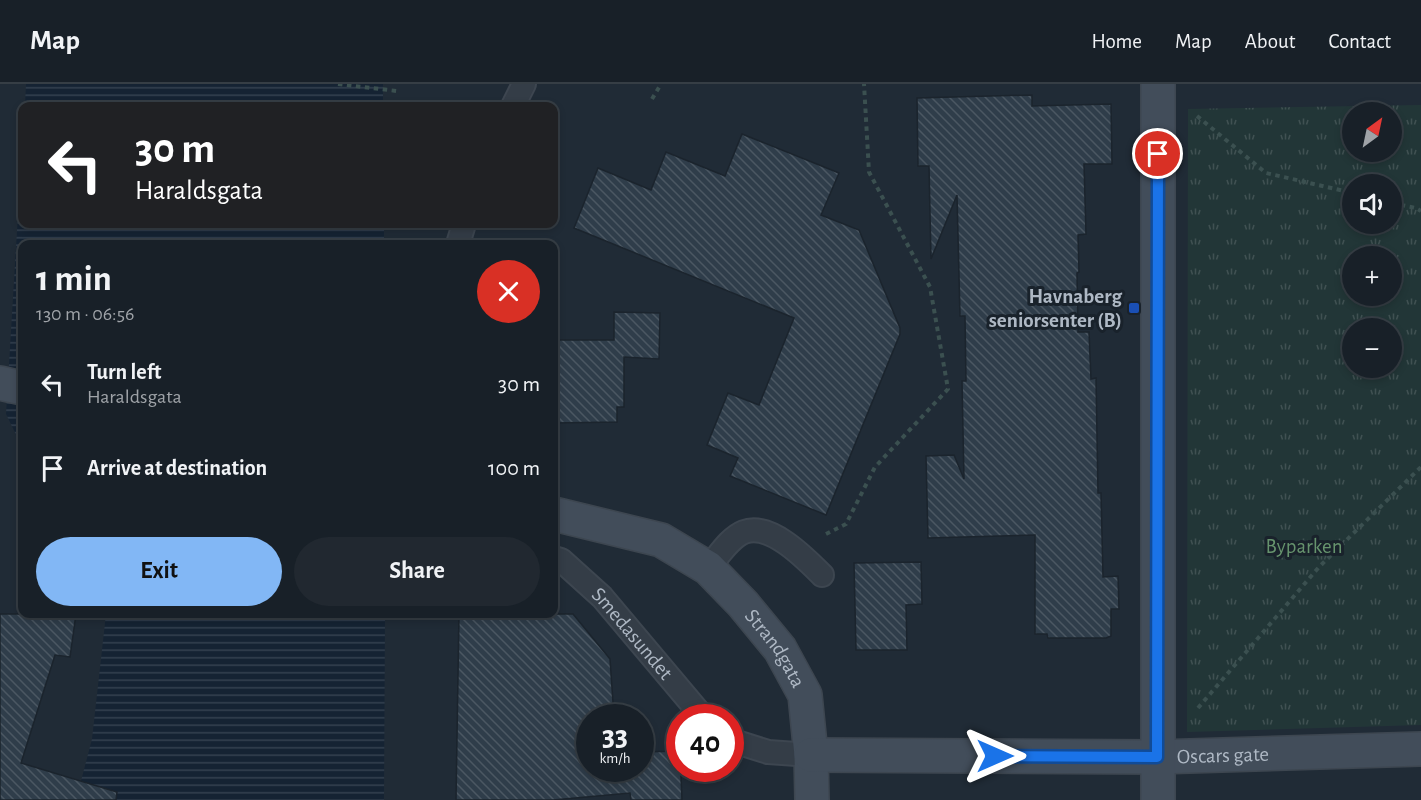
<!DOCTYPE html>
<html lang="en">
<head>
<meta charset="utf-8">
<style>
	:root { --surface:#182028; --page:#212830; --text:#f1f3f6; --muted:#9fa3a8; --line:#363e45; --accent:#82b7f5 }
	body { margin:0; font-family:"Alegreya Sans",sans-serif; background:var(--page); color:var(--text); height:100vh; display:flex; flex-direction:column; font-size:22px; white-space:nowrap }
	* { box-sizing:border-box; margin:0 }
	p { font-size:20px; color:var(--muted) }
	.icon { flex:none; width:33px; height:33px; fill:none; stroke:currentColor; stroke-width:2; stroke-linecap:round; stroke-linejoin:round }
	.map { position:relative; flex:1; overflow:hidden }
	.drawer { position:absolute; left:18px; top:156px; width:540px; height:378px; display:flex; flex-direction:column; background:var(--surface); border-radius:12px; box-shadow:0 3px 9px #0003,0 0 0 2px var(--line) }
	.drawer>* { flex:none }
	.banner { position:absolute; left:18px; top:18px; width:540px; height:126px; border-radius:12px; box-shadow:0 3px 9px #0003,0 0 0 2px var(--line); background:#202124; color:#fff; overflow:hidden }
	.needle { width:39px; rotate:33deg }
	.fabs { position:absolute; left:1342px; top:18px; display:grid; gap:12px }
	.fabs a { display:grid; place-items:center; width:60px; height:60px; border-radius:50%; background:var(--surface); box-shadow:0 3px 9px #0003,0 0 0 2px var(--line); font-size:30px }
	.speed { position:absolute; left:576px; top:620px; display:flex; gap:12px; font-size:30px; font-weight:700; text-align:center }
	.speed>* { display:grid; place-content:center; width:78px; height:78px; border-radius:50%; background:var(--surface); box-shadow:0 3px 9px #0003,0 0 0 2px var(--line); line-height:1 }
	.speed small { font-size:15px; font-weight:400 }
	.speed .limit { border:9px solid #d22; background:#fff; color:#111 }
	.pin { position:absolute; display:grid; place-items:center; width:51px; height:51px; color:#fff; margin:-26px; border:3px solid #fff; border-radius:50%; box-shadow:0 2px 6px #0007 }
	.me { position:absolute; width:66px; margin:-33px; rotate:90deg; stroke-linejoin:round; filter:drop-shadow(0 0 4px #0008) }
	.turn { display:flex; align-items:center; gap:21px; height:126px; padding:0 18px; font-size:27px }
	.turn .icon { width:78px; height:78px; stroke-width:2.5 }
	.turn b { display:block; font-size:42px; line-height:51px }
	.round { display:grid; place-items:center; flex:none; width:63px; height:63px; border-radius:32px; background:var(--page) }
	.headline { display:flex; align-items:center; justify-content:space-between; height:102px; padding:0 18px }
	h1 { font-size:36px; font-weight:700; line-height:45px }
	.button { display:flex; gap:12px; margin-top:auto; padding:12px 18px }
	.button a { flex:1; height:69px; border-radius:36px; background:var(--accent); color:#111; font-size:24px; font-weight:700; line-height:69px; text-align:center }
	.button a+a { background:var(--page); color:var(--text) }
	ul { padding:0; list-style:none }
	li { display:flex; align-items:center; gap:18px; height:84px; padding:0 18px }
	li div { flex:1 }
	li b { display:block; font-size:22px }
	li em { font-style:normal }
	header { display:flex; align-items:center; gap:36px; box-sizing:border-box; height:84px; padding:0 30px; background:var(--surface); border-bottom:2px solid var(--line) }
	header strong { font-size:28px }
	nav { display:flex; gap:33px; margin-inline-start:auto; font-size:21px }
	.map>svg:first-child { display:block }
	.park { fill:url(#park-tufts); fill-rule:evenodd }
	.water { fill:url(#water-rules) }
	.building { fill:url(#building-back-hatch); stroke:#1b242d; stroke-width:1.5 }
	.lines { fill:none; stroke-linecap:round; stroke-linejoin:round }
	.lane-casing { stroke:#3d4650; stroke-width:26 }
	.secondary-casing { stroke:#3d4650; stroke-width:36 }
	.path { stroke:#3b5050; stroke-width:4; stroke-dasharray:4.5 4.5; stroke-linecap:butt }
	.lane { stroke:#343d47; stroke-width:22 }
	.secondary { stroke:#424d5a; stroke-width:33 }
	.route-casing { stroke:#114b97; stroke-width:15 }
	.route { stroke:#1a73e8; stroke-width:10 }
	.transit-dot { fill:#1a4fb4; stroke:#19222b; stroke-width:2 }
	.labels { text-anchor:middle; stroke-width:6; stroke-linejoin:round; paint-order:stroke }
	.poi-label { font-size:21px; font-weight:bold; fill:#aeb8c4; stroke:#19222b; text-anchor:end }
	.park-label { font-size:21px; fill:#66936d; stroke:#19222b }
	.street-label { font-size:21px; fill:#aeb8c4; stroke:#19222b }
</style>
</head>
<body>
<header>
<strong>Map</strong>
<nav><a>Home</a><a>Map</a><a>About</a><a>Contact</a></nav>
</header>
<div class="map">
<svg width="1421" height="716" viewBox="0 0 1421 716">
	<defs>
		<pattern id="park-tufts" width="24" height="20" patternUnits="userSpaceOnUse" patternTransform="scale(1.5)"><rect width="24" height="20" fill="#223637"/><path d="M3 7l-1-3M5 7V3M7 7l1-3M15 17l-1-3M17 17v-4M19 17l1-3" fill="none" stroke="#405152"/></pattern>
		<pattern id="water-rules" width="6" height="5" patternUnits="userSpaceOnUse" patternTransform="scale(1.5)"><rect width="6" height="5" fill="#152333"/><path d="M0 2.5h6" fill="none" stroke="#34414f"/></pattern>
		<pattern id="building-back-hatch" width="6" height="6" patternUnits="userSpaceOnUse" patternTransform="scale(1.5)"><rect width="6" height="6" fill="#2f3d4a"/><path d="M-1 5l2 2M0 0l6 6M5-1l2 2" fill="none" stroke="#4b5762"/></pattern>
	</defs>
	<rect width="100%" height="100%" fill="#202b36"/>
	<path class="park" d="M1421,21V641L1187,648L1188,25ZM1353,28H1392V68H1353ZM1353,100H1392V140H1353ZM1353,172H1392V212H1353ZM1353,244H1392V284H1353Z"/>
	<g class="water">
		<polygon points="26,0 383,0 383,22 25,22"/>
		<polygon points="22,64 22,140 384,140 384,160 22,160 22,363 6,330"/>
		<polygon points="106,530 385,530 384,716 76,716 92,655"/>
	</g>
	<g class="building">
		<polygon points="1032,11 1032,22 1111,20 1112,80 1084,80 1086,150 1078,151 1079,188 1077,189 1078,248 1089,248 1091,295 1096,294 1098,409 1101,409 1103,493 1118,492 1119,525 1111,525 1111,552 1106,554 1048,554 1047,550 1035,550 1035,451 928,454 926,372 954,371 964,395 962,297 966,297 965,232 960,232 957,111 931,175 929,82 918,82 917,14"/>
		<polygon points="742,50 839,89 821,131 859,146 900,244 900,250 826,431 730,392 738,374 707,361 728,309 759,321 794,234 574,144 598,84 651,106 666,68 725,92"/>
		<polygon points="614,228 660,229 659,275 624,273 624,323 617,323 617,338 554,339 554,256 614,256"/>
		<polygon points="921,478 922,520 906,521 907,566 856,566 854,479"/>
		<polygon points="0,530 76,530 70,573 55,571 21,679 117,708 116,716 0,716"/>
		<polygon points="459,530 573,530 610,575 614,633 590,633 590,684 640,684 640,668 680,667 682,716 631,716 630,709 553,716 456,716"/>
	</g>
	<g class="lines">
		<g class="lane-casing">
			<g id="lane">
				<polyline points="513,22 524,0"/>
				<polyline points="458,160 464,140"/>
				<path id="s1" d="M554,474L561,476L602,513L703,633"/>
				<path d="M708,484C718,473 729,454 744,448C770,438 805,474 822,491"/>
				<polyline points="730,656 768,668 811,671"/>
			</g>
		</g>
		<g class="secondary-casing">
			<g id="secondary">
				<polyline points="0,299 22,304"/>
				<path id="s2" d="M554,430L661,456L708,484L743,520L780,565L805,611L811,671L812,716"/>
				<path id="s3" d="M811,671L1157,673L1421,665"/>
				<polyline points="1158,716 1158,0"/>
			</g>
		</g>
		<g class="path">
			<polyline points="338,0 397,7"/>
			<polyline points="652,15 661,0"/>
			<polyline points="1197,32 1266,89 1353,109"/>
			<polyline points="1392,119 1416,124 1421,127"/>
			<polyline points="826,450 846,440 875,383 948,305 930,203 869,88 864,0"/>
			<polyline points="1198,624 1319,483 1421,383"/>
		</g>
		<use href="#lane" class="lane"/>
		<use href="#secondary" class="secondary"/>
	</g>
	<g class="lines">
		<g class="route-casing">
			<polyline id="route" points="995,672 1157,673 1158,70"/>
		</g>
		<use href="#route" class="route"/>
	</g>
	<rect class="transit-dot" x="1128" y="218" width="12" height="12" rx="3"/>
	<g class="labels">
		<g class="poi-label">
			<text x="1122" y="219">Havnaberg<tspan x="1122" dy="24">seniorsenter (B)</tspan></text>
		</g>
		<g class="park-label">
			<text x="1304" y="469">Byparken</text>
		</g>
		<g class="street-label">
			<text dy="7" stroke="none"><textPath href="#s1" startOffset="110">Smedasundet</textPath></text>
			<text dy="7" stroke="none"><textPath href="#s2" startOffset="270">Strandgata</textPath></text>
			<text dy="7" stroke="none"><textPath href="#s3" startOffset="412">Oscars gate</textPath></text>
		</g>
	</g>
</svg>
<div class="fabs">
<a><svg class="needle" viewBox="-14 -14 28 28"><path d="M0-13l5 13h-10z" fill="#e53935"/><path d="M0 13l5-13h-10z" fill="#9fa3a8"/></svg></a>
<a><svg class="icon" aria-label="sound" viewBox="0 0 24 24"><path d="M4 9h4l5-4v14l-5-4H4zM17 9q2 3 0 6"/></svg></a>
<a>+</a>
<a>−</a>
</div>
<div class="speed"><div>33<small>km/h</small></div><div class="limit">40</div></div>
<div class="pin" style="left:1158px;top:70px;background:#d93025"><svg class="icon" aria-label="arrive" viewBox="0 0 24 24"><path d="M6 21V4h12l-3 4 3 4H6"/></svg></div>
<svg class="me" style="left:995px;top:672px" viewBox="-20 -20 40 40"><path d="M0-17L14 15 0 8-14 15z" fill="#1a73e8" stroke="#fff" stroke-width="4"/></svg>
<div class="banner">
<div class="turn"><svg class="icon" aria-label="left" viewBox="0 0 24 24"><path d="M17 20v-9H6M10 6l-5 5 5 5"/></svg><div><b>30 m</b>Haraldsgata</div></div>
</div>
<section class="drawer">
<div class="headline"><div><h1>1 min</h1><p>130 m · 06:56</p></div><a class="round" style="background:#d93025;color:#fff"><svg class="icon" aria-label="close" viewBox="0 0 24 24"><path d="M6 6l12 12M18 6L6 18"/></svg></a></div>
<ul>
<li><svg class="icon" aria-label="left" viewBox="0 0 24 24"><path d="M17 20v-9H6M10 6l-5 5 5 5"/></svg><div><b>Turn left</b><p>Haraldsgata</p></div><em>30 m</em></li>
<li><svg class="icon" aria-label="arrive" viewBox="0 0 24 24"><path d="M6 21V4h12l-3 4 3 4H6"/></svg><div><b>Arrive at destination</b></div><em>100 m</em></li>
</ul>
<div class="button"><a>Exit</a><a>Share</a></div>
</section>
</div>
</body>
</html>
